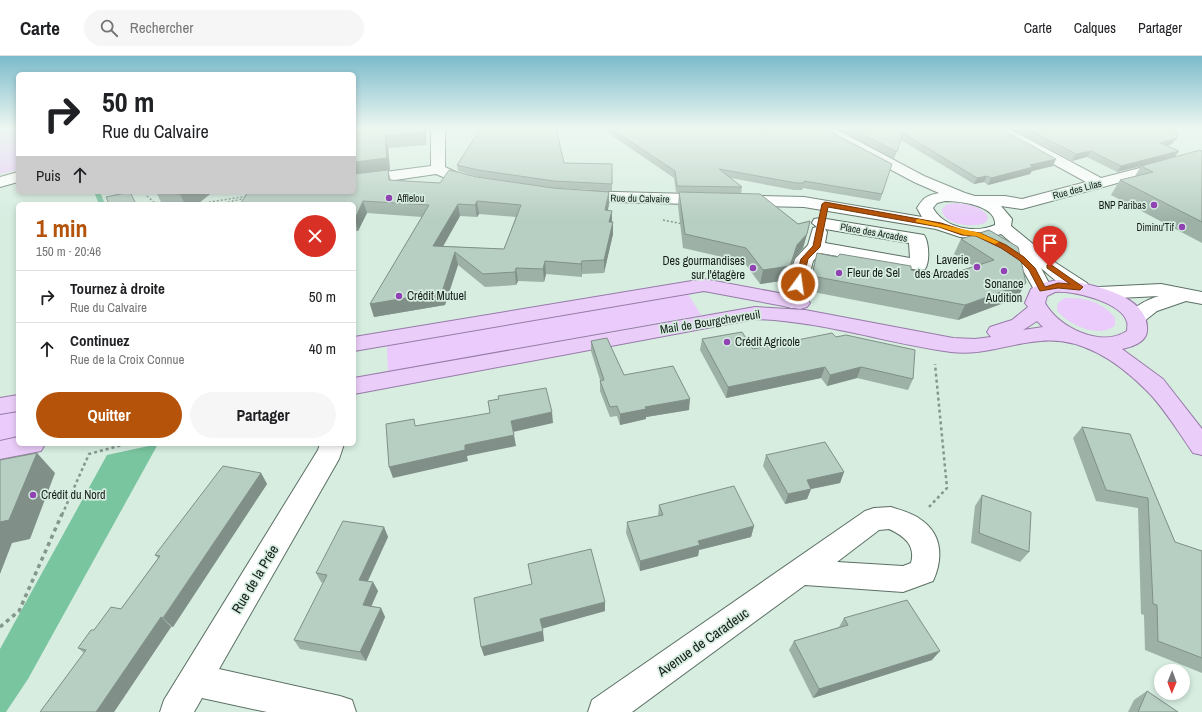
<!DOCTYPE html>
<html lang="fr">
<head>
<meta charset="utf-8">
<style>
	:root { --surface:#fff; --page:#f6f6f6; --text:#202124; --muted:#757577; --line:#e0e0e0; --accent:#b45309 }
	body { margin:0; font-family:"Archivo Narrow",sans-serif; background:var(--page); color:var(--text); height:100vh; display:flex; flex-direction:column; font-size:15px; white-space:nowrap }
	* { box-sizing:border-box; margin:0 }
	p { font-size:13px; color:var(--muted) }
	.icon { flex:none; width:22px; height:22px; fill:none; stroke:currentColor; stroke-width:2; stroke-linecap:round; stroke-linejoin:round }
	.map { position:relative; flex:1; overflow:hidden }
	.drawer { position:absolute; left:16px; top:146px; width:340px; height:244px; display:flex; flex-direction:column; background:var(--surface); border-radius:6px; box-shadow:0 2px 6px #0003 }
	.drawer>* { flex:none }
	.top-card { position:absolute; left:16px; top:16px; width:340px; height:122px; border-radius:6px; box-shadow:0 2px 6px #0003; background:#fff; color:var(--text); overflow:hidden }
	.needle { width:26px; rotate:181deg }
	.fabs { position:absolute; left:1154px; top:608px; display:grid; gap:8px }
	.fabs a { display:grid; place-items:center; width:36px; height:36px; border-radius:50%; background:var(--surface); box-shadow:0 2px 6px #0003; font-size:20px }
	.pin { position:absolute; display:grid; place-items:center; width:34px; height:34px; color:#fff; margin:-41px -17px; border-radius:50% 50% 50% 0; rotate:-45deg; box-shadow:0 0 4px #0007 }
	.pin .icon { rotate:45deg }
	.me { position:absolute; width:44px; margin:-22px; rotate:14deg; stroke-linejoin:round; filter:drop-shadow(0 0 3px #0008) }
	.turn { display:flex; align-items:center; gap:14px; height:84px; padding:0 20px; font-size:18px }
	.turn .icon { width:52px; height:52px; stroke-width:2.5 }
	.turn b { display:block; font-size:28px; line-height:34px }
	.then { display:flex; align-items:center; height:38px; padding:0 20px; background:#0003; gap:8px; font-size:15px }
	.round { display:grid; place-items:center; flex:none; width:42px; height:42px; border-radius:21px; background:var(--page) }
	.headline { display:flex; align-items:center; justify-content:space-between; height:68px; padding:0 20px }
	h1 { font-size:24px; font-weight:700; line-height:30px; color:var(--accent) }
	.button { display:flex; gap:8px; margin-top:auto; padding:8px 20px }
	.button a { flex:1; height:46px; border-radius:24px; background:var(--accent); color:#fff; font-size:16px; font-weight:700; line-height:46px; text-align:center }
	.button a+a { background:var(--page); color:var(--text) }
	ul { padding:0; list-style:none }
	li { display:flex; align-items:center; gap:12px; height:52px; padding:0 20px; border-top:1px solid var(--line) }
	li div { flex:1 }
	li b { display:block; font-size:15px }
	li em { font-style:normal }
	header { display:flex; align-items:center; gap:24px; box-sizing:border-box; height:56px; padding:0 20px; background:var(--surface); border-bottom:1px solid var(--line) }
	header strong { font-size:19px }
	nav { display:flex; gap:22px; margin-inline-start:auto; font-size:14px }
	.search { width:280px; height:36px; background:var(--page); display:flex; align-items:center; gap:10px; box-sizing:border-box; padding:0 14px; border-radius:22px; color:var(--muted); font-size:15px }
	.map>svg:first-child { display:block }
	.green { fill:#eacbfb }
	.water { fill:#79c5a0 }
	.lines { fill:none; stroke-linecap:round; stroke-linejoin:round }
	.stream { fill:#79c5a0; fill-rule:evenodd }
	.minor-casing { stroke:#5c7065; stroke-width:2 }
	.major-casing { stroke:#977ba8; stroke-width:2 }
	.path-far2 { stroke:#85968d; stroke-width:1.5; stroke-dasharray:2 2; stroke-linecap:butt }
	.path-far1 { stroke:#85968d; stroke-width:2.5; stroke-dasharray:3 3; stroke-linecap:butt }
	.path { stroke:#85968d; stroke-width:3.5; stroke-dasharray:4 4; stroke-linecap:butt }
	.minor { fill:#fff; fill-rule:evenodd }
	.major { fill:#eacdf8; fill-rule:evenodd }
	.wall { fill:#9db1a7; fill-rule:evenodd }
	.shaded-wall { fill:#809088 }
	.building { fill:#b7cec2; stroke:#809088; fill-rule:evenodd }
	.route { fill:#b45309; stroke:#753606 }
	.slow { fill:#f59e0b }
	.poi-dot { fill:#9142b3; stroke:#d6ede0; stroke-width:1.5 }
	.labels { text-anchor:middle; stroke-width:3.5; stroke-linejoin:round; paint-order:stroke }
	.far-street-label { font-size:10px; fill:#171f1b; stroke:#d6ede0 }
	.far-poi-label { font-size:10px; fill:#171f1b; stroke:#d6ede0; text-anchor:end }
	.poi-label { font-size:12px; fill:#171f1b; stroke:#d6ede0; text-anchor:start }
	.street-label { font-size:12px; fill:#171f1b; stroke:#d6ede0 }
	.near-street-label { font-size:14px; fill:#171f1b; stroke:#d6ede0 }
</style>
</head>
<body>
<header>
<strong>Carte</strong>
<div class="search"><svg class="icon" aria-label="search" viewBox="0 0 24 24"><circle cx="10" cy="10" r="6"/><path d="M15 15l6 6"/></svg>Rechercher</div>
<nav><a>Carte</a><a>Calques</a><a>Partager</a></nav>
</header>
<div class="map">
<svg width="1202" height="656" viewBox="0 0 1202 656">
	<rect width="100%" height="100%" fill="#d6ede0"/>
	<g class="green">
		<polygon points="0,72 18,72 18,114 0,118"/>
		<path d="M956,147C967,148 982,150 988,161L986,166C975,173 942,169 942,153L947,148Z"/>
		<polygon points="688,238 701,259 388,316 387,290"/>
		<path d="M1065,242C1084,241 1103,246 1115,262V269C1101,284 1066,268 1057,254L1058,247Z"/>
		<polygon points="18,354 18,383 0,386 0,357"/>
	</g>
	<polygon class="water" points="158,388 28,623 6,656 0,656 0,593 107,399"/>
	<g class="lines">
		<polygon class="stream" points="94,136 100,136 105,148 99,148"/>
		<g class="minor-casing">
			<g id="minor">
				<polygon points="431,72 445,72 445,111 460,118 480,123 483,126 480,129 475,131 450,124 436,118 354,130 354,120 431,110"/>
				<path d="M816,72H834L924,120L965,137L975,140H1005L1022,143L1086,126L993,75L991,72H1008L1101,122L1202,96V104L1022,153L1001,150L1012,163L1011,170L1056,207L1087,227L1089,231L1087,235C1071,239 1052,222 1041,212L1052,233L1050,237L1043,239L1036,237L1024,216L1007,198L1010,194L1019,193L1001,178L984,183L960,181L936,173L804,151L579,145L573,143L571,140L573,137L579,135L804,141L922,161L917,152C924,141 926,140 939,137L914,126L818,75ZM945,145C959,145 997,149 995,169C975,178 944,172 933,152L937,147Z"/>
				<polygon points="18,116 18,126 0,131 0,121"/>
				<path d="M820,162L924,179C929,186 930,206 925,213L919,214L820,197L813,205L802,246L799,250L792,252L785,250L782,246L795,203L808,189L813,172L817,171L812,167L814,163ZM825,173L909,187L910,202L825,187L827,176Z"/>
				<path d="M1161,228L1202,236V248L1186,245L1157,255L1143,266L1136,268L1129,266L1126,262C1134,250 1146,244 1159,240L1099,243L1092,241L1090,237L1092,233L1099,231Z"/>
				<polygon points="320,388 344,388 339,403 219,613 340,640 352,644 356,656 267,656 202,642 194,656 160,656 164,644 318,394"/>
				<path d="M891,451C900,454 912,457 920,463C943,478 943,503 933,525L903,536L805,529L632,656H588L592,644L865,455L874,452ZM889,473C904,480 916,489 911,507L903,510L837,506L879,474Z"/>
			</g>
		</g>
		<g class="major-casing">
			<g id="major">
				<polygon points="704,223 800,241 807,243 810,247 807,251 800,253 704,235 354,295 354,281"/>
				<path d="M1058,224C1085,226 1150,238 1147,274C1147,286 1132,291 1122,293L1163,323L1202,373V399L1193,397C1180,378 1162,349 1146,334C1118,306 1082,281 1041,285C1010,287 983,300 951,296C885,287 822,265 755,263L354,338V322L755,251L805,254L953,282L975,283L991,281L987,276L990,271L1012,264L1028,251L1025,247L1031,233L1043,227ZM1055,236C1072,234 1122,246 1127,266C1128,268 1127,272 1127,275C1101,292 1059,272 1045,247L1047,240ZM1037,265L1043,271L1023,274Z"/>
				<polygon points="18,339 18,355 0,358 0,342"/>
				<polygon points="18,381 18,388 45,388 41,395 0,403 0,385"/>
			</g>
		</g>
		<g class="path-far2">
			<polyline points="148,136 147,140 156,148"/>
			<polyline points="197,148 248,140"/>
			<polyline points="220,148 246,142"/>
			<polyline points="663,164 683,168"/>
		</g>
		<g class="path-far1">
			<polyline points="929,451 947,432 935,308"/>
			<polyline points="62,459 89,398 126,388"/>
		</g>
		<polyline class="path" points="0,571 19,555 62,458"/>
		<use href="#minor" class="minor"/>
		<use href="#major" class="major"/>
	</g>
	<g class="wall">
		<path d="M354,72H426V89L388,92L390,114H388L391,124L440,127L477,121L553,132L609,136V148L608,154L612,155V166L613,178L604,217L582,218V221L546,218L544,226L518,225L516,229L485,231L458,209L445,249L374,261L370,248L422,161L367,157L358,175H354V148L248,136H316V137L354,136ZM479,158L516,161L504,193L443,190L460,160L477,161Z"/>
		<polygon points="601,72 823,72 892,108 880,145 803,132 802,134 794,134 731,122 742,131 741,138 807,178 803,192 794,203 787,224 760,228 744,206 683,192 678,150 679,137 676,136 674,122"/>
		<polygon points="837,72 999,72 1053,110 1032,115 1030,118 988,129 984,126 974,128 901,84 894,103"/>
		<polygon points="1011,72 1175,72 1172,88 1167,90 1175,101 1202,95 1202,187 1111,139 1120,124 1135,120 1141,110 1117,116 1087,101 1072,105"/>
		<polygon points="564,107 612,108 612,135 554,132 479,121 458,115 457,109"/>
		<polygon points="156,136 210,138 199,147 195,148 162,148"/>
		<polygon points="989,174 1017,242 958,264 808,235 813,212 817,197 945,220 974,210 954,198 961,183"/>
		<polygon points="836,281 913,323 908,334 857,322 827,330 821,322 726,342 700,294 702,283 753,293"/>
		<polygon points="591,285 624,319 689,354 646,361 646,363 620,369 617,360 610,361 600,335 600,324 591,295"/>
		<polygon points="1082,371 1130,378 1175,486 1202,495 1202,617 1145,594 1144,559 1141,558 1138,452 1096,445 1073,382"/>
		<polygon points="766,399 844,416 840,427 811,433 807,443 785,448 763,410"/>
		<polygon points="261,417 267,428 173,571 171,571 114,656 40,656 84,597 78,592 94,574 121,553 158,502 155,499"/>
		<polygon points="982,439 1029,496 1020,506 971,487 975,450"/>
		<polygon points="659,449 754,470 751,481 699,494 698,500 640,515 626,477 627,466 658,460"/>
		<polygon points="384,471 388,481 368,525 373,526 378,535 371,550 381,552 385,561 366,605 300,593 294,584 323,527 321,526 316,517"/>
		<polygon points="528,508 605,555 542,572 544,585 484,600 532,528"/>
		<polygon points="844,562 932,604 813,642 789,594 794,585 839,571"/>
		<polygon points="1147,635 1178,656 1128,656 1134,644"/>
	</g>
	<g class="shaded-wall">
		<polygon points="424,72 426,72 426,89 424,77"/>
		<polygon points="385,80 388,92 390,114 354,118 354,106"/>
		<polygon points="1177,82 1172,88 1156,93 1160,87"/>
		<polygon points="1091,95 1087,101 1072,105 1076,98"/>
		<polygon points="1179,95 1174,102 1117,116 1121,110"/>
		<polygon points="1056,103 1053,110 1032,115 1030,118 988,129 991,122 1030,109"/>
		<polygon points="987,120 984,126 974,128 977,122"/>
		<polygon points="188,136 221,136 210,138 199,147 195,148 185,148 180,138"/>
		<polygon points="609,136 609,148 605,166 605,154"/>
		<polygon points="363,145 367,157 358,175 355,163"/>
		<polygon points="477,145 479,158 477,161 475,149"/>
		<polygon points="458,148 460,160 436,203 433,190"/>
		<polygon points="612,155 612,167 609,166"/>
		<polygon points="613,166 613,178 604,217 604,204"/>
		<polygon points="807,178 803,192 794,203 787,224 760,228 763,214 797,189"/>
		<polygon points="455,196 458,209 445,249 374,261 370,248"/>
		<polygon points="545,205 546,218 544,226 543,213"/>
		<polygon points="582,205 582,221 581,208"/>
		<polygon points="516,212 518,225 516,229 515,216"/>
		<polygon points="1026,227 1017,242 958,264 965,249"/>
		<polygon points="825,311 821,322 726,342 728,331"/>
		<polygon points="861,311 857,322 827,330 830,319"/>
		<polygon points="690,343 689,354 646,361 646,363 620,369 620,358 645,351"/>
		<polygon points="552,356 553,367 513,376 511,365"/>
		<polygon points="514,379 516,390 467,400 468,405 393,422 389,411 465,389"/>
		<polygon points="37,397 55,417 30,483 12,487 0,518 0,466"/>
		<polygon points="844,416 840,427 811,433 807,443 785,448 788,438 807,424"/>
		<polygon points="261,417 267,428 173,571 163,562"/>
		<polygon points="754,470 751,481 699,494 698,500 640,515 640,505 698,485"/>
		<polygon points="384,471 388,481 364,533 359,524"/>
		<polygon points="373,526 378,535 368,558 363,549"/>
		<polygon points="605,546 605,555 541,573 540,563"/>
		<polygon points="381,552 385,561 366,605 360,596"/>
		<polygon points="161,561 171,571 114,656 96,656"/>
		<polygon points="543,575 544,585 484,600 481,591"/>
		<polygon points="940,595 932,604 813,642 819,633"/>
	</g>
	<g class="building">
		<polygon points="354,72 424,72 424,77 385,80 387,102 354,106"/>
		<polygon points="481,72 556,72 564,107 612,108 612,128 554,125 478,114 457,109"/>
		<polygon points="610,72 823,72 892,108 882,138 804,125 804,127 796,127 719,113 742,131 677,130 675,115"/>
		<polygon points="851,72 999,72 1056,103 1030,109 1033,111 991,122 987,120 977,122 903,77 897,96"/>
		<polygon points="1026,72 1175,72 1177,82 1160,87 1179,95 1121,110 1091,95 1076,98"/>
		<polygon points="1200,94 1202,95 1202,166 1120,124 1153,116 1141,110"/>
		<path d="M388,114L389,124L440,127L449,114L477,121L553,132L609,136L605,154L612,155L609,166H613L604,204L582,205L581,208L545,205L543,213L516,212L515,216L483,218L455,196L442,236L370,248L429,149L363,145L355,163H354V148H240L248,136H304V137L354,136V118ZM477,145L521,149L504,193L433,190L458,148L475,149Z"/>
		<polygon points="130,136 136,148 109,148 106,141"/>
		<polygon points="156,136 188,136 180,138"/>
		<polygon points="679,136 760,138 798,168 810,165 807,178 797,189 790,210 763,214 746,192 685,178"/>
		<polygon points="989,174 1018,191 1026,227 965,249 812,220 817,197 837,201 840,198 911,210 911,214 945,220 994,204 961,183"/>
		<polygon points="742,276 753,293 832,277 836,281 846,279 915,294 913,323 861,311 830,319 825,311 728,331 702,283"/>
		<polygon points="607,282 624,319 673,310 690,343 645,351 646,353 620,358 617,350 610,351 600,325 604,324 591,285"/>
		<polygon points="546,332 552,356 511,365 514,379 465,389 465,394 389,411 386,368 414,363 415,370 490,357 488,345 499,343 498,340"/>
		<polygon points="1082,371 1130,378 1175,486 1202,495 1202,602 1158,585 1157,549 1153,548 1148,442 1106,434"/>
		<polygon points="825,386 844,416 807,424 811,433 788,438 766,399"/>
		<polygon points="37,397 9,464 0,466 0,404"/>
		<polygon points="223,410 261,417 163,562 161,561 96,656 40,656 86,594 78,592 91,574 94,574 111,551 121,553 160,500 155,499"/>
		<polygon points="734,430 754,470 698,485 700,489 640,505 627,466 663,459 659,449"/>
		<polygon points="982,439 1031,456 1029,496 979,477"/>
		<polygon points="343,465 384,471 359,524 373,526 363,549 381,552 360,596 294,584 327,519 316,517"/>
		<polygon points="591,493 605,546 540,563 543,575 481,591 474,542 532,528 528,508"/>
		<polygon points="907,544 940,595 819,633 794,585 848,569 844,562"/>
		<polygon points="1147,635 1178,656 1138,656"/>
	</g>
	<linearGradient id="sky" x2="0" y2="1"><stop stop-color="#7bbbcb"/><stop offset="0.44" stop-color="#edf7f1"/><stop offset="1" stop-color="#edf7f1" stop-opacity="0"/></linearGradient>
	<rect width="1202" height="164" fill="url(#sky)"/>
	<polygon class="route" points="825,146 941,167 966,175 980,177 1006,189 1024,201 1035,212 1045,231 1058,227 1070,228 1047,212 1047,209 1050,208 1083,231 1080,234 1058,232 1040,235 1029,214 1019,204 1001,192 976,180 962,179 939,171 828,151 820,191 808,203 802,228 795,230 794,228 801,203 813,190 822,148"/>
	<polygon class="slow" points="918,163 980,177 999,186 995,188 976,180 965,179 940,171 916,166 916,164"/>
	<g class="poi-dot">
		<circle cx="389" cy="142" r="4"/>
		<circle cx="1154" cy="149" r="4"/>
		<circle cx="1182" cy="171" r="4"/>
		<circle cx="977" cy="211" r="4"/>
		<circle cx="753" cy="212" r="4"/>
		<circle cx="1004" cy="215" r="4"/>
		<circle cx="839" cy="217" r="4"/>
		<circle cx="399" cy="240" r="4"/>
		<circle cx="727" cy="286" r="4"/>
		<circle cx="33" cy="439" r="4"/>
	</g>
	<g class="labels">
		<g class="far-street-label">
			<text transform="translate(1077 133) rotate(-15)" y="4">Rue des Lilas</text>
			<text transform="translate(640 142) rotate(1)" y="4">Rue du Calvaire</text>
			<text transform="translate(874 176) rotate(10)" y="4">Place des Arcades</text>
		</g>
		<g class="far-poi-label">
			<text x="397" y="146" text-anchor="start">Afflelou</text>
			<text x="1146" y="153">BNP Paribas</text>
			<text x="1174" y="175">Diminu'Tif</text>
		</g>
		<g class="poi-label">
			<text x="969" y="208" text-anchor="end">Laverie<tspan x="969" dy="14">des Arcades</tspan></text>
			<text x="745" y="209" text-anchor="end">Des gourmandises<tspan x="745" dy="14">sur l'étagère</tspan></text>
			<text x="847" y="221">Fleur de Sel</text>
			<text x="1004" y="232" text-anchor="middle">Sonance<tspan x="1004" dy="14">Audition</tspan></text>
			<text x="407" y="244">Crédit Mutuel</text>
			<text x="735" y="290">Crédit Agricole</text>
			<text x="41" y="443">Crédit du Nord</text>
		</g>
		<g class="street-label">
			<text transform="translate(710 266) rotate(-9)" y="4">Mail de Bourgchevreuil</text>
		</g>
		<g class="near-street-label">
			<text transform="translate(255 523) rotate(-59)" y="5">Rue de la Prée</text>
			<text transform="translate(703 586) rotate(-35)" y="5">Avenue de Caradeuc</text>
		</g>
	</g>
</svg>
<div class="fabs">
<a><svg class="needle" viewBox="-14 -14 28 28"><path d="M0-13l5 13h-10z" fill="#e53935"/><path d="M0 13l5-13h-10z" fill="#757577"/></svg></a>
</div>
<div class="pin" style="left:1050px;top:211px;background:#d93025"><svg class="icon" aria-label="arrive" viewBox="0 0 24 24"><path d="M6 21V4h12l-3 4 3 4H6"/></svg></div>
<svg class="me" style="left:798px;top:228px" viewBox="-20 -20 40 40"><circle r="17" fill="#b45309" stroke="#fff" stroke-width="3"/><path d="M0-11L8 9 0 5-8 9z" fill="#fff"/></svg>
<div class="top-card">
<div class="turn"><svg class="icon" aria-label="right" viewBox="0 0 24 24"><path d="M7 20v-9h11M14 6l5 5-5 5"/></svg><div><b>50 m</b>Rue du Calvaire</div></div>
<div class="then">Puis<svg class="icon" aria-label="ahead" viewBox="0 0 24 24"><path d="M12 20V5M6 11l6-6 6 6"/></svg></div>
</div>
<section class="drawer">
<div class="headline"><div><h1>1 min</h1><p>150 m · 20:46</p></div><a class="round" style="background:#d93025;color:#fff"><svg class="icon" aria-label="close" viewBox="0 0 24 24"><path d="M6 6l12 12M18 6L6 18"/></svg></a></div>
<ul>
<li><svg class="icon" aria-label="right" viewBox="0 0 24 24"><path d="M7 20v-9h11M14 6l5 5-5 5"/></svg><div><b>Tournez à droite</b><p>Rue du Calvaire</p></div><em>50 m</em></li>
<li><svg class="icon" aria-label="ahead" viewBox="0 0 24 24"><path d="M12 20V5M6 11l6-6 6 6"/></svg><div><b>Continuez</b><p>Rue de la Croix Connue</p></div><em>40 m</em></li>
</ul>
<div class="button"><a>Quitter</a><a>Partager</a></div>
</section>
</div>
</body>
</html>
